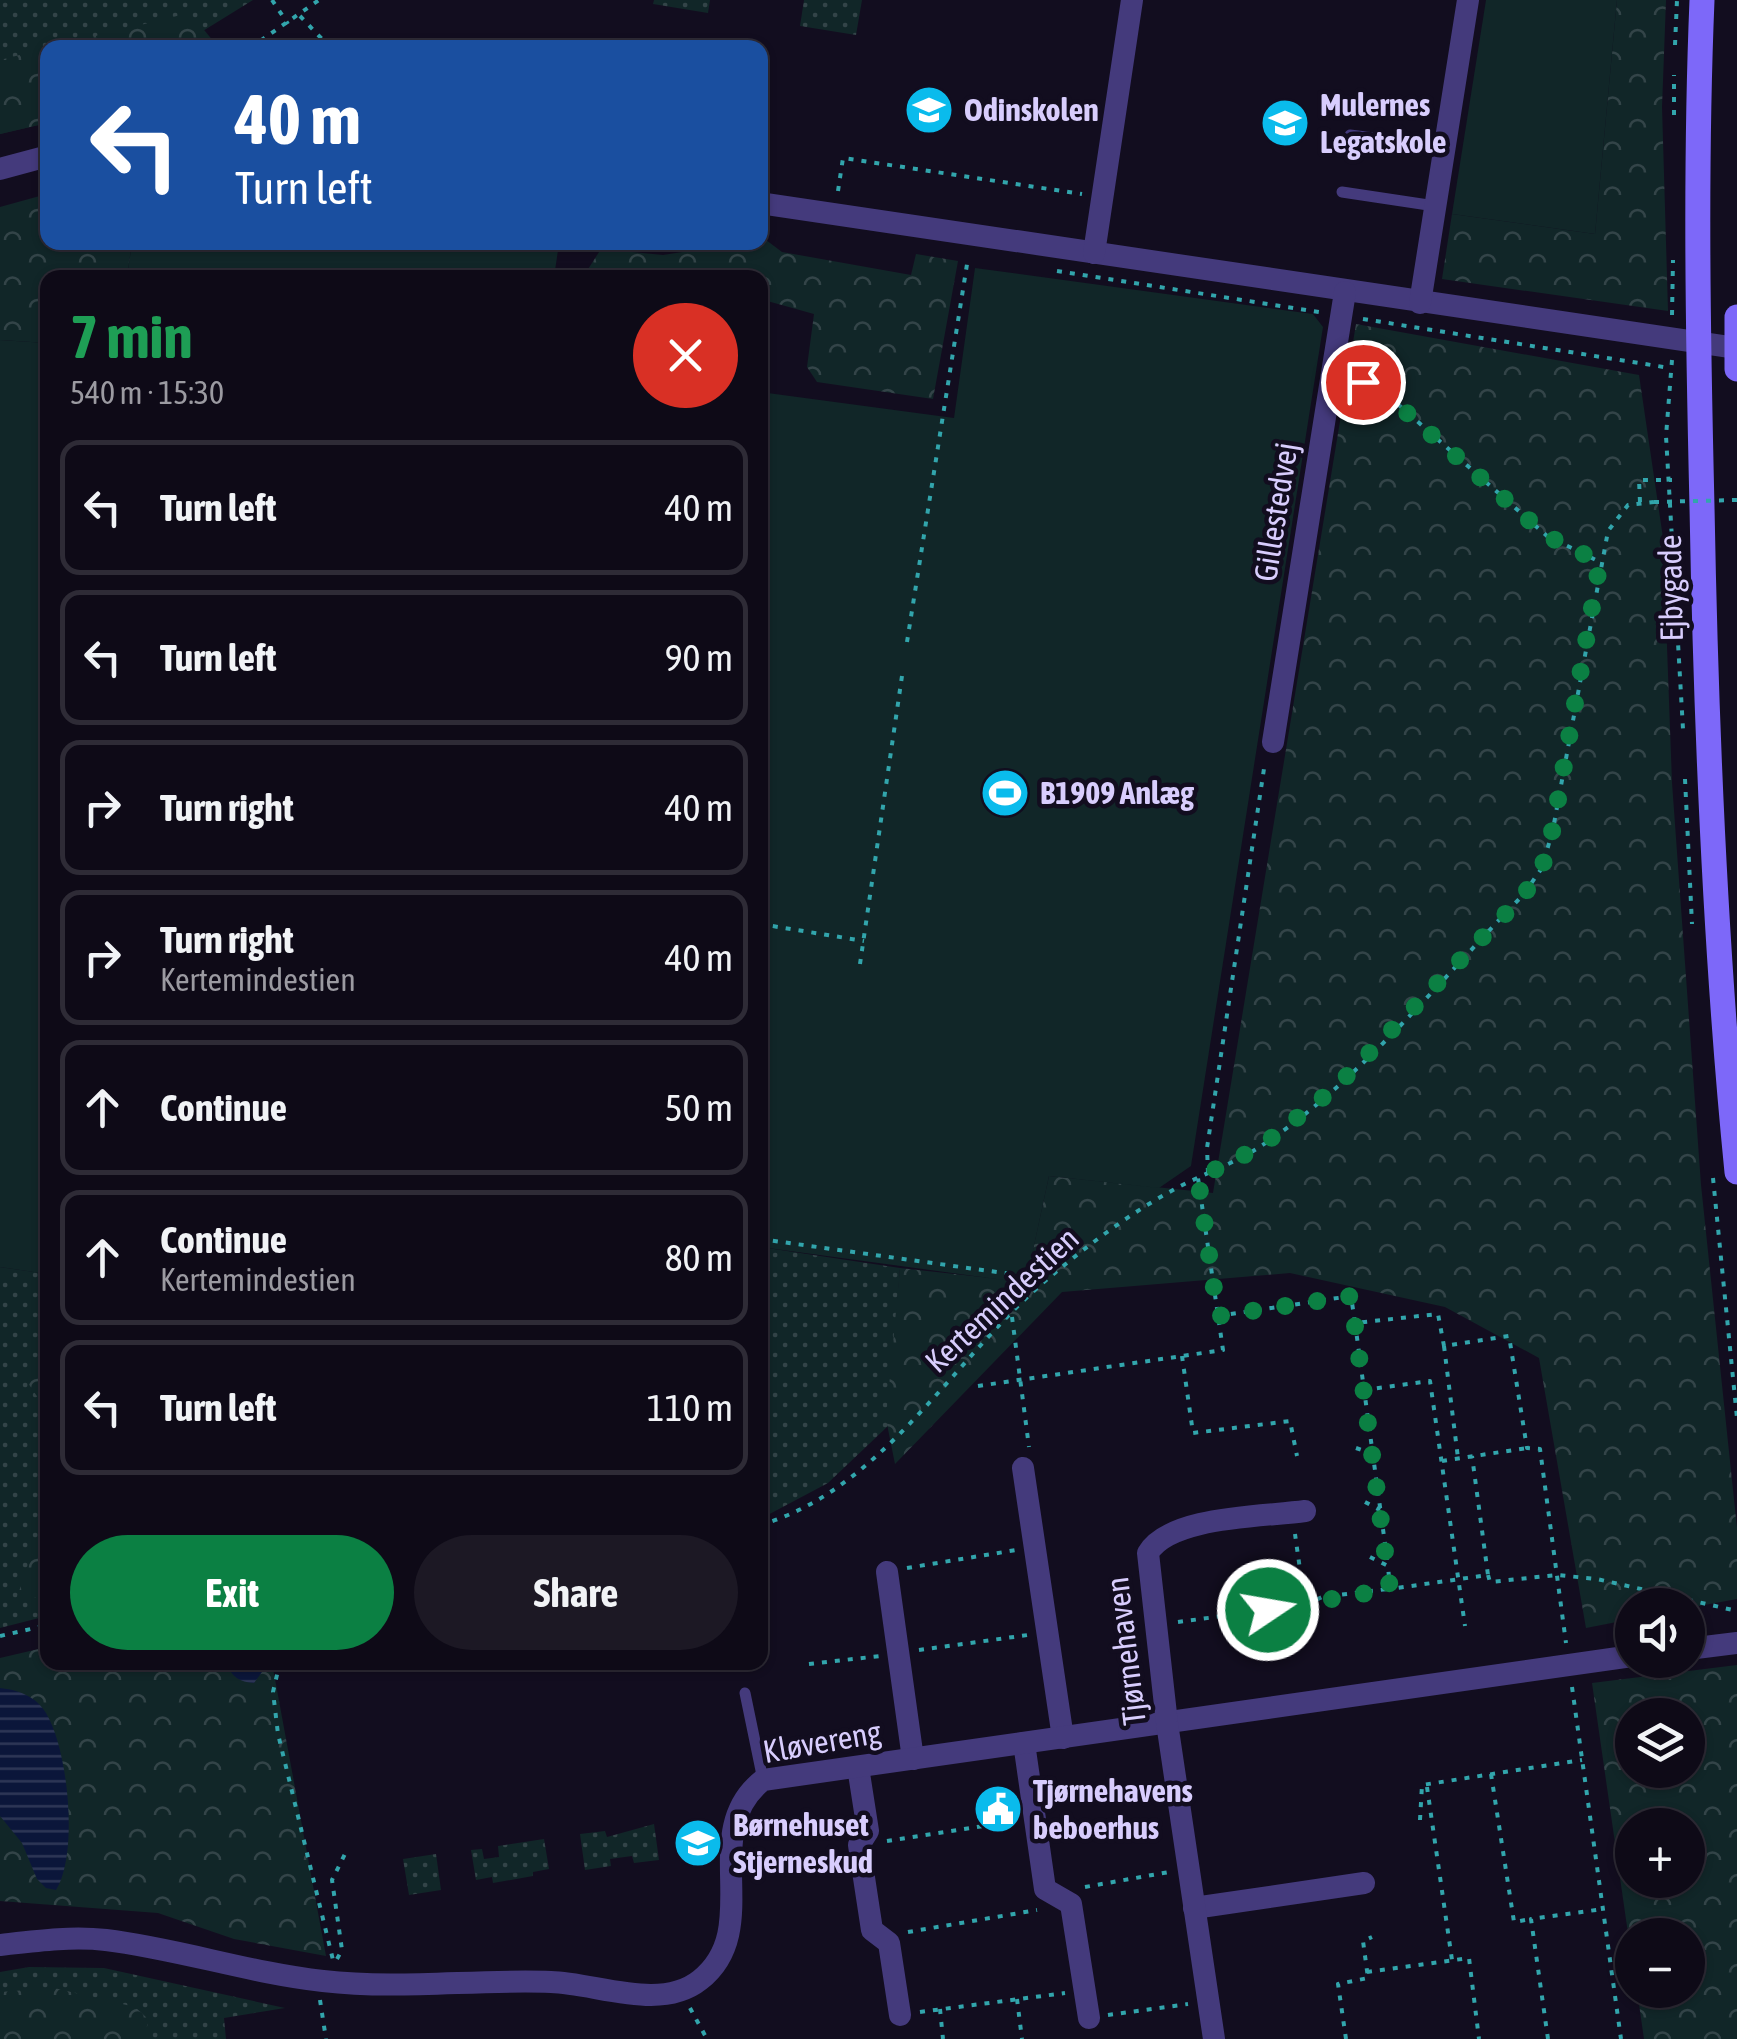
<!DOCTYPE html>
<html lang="en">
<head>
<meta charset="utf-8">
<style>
	:root { --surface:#0e0a17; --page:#1c1824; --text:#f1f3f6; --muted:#9b9aa1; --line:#2e2b36; --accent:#0b8043 }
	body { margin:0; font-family:"Asap Condensed",sans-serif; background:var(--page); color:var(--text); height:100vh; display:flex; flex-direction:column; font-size:38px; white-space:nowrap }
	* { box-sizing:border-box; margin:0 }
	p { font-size:32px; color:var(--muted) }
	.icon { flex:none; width:55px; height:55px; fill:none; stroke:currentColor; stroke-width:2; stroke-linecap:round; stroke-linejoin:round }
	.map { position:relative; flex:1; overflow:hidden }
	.side { position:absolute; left:40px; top:270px; width:728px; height:1400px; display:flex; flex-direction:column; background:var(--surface); border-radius:20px; box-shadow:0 2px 8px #0004,0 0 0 2px var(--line) }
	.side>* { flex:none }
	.top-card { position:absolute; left:40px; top:40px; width:728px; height:210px; border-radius:20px; box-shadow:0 2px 8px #0004,0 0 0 2px var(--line); background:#1a4fa0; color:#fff; overflow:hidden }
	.tools { position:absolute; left:1615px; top:1588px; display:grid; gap:20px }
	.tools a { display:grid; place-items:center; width:90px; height:90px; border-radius:50%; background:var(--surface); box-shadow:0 2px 8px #0004,0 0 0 2px var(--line); font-size:50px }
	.pin { position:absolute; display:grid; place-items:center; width:85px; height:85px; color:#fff; margin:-42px; border:5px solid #fff; border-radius:50%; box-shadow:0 2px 10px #0007 }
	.me { position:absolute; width:110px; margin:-55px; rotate:78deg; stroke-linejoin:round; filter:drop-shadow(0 0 8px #0008) }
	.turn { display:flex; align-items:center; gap:35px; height:210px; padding:0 30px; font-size:45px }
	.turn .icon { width:130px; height:130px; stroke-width:2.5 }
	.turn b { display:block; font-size:70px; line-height:85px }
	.round { display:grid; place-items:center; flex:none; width:105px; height:105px; border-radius:52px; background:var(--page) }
	.head { display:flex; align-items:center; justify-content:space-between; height:170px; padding:0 30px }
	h1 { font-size:60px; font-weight:700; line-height:75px; color:#1e9e55 }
	.button { display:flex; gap:20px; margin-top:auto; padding:20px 30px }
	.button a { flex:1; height:115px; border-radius:60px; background:var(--accent); color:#fff; font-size:40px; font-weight:700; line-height:115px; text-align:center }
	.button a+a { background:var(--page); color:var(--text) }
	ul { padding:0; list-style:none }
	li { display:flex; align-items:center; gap:30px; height:135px; margin:0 20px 15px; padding:0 10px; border:5px solid var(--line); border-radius:20px }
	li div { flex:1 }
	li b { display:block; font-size:38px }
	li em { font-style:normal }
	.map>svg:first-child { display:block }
	.green { fill:url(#green-dots) }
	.forest { fill:url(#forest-crowns); fill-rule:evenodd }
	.pitch { fill:#112628 }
	.water { fill:url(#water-rules) }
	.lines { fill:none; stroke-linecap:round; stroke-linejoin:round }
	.path { stroke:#32a5ac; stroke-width:4; stroke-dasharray:5 8; stroke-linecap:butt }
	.service { stroke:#443a7c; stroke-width:11 }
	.minor { stroke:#443a7c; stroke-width:22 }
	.secondary { stroke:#7d68f9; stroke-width:25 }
	.path-bridge { stroke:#32a5ac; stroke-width:4; stroke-dasharray:5 8; stroke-linecap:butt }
	.route { stroke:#0b8043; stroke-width:18; stroke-dasharray:0 32.4 }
	.labels { text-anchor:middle; stroke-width:9; stroke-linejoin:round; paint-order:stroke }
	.poi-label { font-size:32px; font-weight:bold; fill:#d8cdfd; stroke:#120d1f; text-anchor:start }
	.street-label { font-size:32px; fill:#d8cdfd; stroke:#120d1f }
</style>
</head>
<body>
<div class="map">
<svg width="1737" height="2039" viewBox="0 0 1737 2039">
	<defs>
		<pattern id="green-dots" width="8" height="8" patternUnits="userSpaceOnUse" patternTransform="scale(2.5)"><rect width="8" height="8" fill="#112628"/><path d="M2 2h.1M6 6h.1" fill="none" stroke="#334448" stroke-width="1.8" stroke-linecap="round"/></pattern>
		<pattern id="forest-crowns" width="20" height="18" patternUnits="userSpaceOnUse" patternTransform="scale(2.5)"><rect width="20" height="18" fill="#112628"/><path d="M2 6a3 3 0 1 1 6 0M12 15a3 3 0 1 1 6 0" fill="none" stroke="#334448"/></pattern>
		<pattern id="water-rules" width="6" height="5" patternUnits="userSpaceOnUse" patternTransform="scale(2.5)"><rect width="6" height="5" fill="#0b163a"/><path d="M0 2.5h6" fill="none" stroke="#2e3757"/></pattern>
	</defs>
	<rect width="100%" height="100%" fill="#120d1f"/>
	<g class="green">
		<polygon points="0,0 253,0 177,47 48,48 47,123 0,134"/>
		<polygon points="654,0 710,0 708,13 653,4"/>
		<polygon points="804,0 862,0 856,35 800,26"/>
		<polygon points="760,1247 900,1268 888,1426 828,1483 760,1519"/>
		<polygon points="0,1267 48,1274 47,1616 0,1628"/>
		<polygon points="654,1824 659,1860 634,1863 632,1856 610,1859 611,1866 585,1870 580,1834 605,1831 607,1837"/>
		<polygon points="544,1839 549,1869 533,1872 533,1876 493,1883 492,1877 476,1880 471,1850 482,1849 484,1859 499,1857 498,1846"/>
		<polygon points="436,1854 441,1890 409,1895 403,1859"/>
		<polygon points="29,1967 104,1968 285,2008 224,2018 226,2039 0,2039 0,1972"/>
	</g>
	<g class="forest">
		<polygon points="1617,0 1666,0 1662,107 1668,311 1442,279 1452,214 1595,234"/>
		<polygon points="181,15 196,20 218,47 51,47"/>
		<polygon points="47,48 47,123 0,134 0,60"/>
		<polygon points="47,194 48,242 132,243 127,277 48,278 47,343 0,340 0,207"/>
		<polygon points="760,240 766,240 782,252 911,275 916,254 958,261 933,399 817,382 807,367 814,314 760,299 760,278 583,277 601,249 663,255"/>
		<polygon points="1356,324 1639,375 1663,538 1672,783 1701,1185 1737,1528 1737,1599 1688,1608 1632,1605 1632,1619 1586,1628 1539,1358 1445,1307 1290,1273 1062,1292 895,1464 886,1419 900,1268 1026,1282 1049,1176 1213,1193"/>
		<polygon points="47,1334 48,1334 47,1411 28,1383"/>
		<polygon points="47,1514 47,1597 17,1597"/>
		<polygon points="47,1647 48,1662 272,1663 326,1956 234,1939 158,1913 0,1901 0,1658"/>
		<path d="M1737,1665V2039H1644L1637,1990H1688V1935H1632V1961L1592,1683ZM1632,1715H1688V1770H1632ZM1632,1825H1688V1880H1632Z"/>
		<polygon points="54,1988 135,2007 148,2019 145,2039 0,2039 0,1992"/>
	</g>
	<g class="pitch">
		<polygon points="1486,0 1617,0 1595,234 1452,214"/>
		<polygon points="132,243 551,242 559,244 554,277 127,277"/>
		<polygon points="975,268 1313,314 1323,327 1191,1166 1159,1188 1049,1176 1026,1283 760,1247 760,392 954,418"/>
		<polygon points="0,340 47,343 47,1274 0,1267"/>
	</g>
	<g class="water">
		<path d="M227,1663H262V1672L254,1683C240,1682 231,1677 227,1663Z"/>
		<path d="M0,1688C18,1690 36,1696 46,1713C68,1749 79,1853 56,1890L46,1888L37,1879L22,1843L0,1816Z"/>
	</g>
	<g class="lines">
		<g class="path">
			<polyline points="272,0 288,24"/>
			<polyline points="300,16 322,39 340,48"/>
			<polyline points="1675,45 1677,0"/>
			<polyline points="250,48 319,0"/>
			<polyline points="1674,115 1674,75"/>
			<polyline points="838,191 843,158 1082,194"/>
			<polyline points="1057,271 1319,312"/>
			<polyline points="1672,315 1673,260"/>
			<polyline points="1363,319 1670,368"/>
			<polyline points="1672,360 1666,436 1683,729"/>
			<polyline points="1354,378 1383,391 1547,536 1600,562"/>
			<polyline points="1640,502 1639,480 1672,480"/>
			<polyline points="907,642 968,258"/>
			<polyline points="1685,779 1692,924"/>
			<polyline points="760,924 864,941"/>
			<polyline points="860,964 902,676"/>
			<polyline points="1208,1173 1207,1148 1265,762"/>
			<polyline points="1713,1178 1737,1418"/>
			<polyline points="760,1239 1047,1279"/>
			<polyline points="1218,1316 1351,1296 1355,1323 1438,1314 1444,1346 1509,1336 1527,1448 1540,1449 1566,1643"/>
			<polyline points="1012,1317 1029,1447"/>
			<polyline points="1355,1323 1388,1566"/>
			<polyline points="1444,1346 1458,1458"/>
			<polyline points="1182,1356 1193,1433 1290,1421 1297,1456"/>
			<polyline points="978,1386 1223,1350 1198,1178"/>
			<polyline points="1364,1390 1430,1381 1465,1626"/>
			<polyline points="1356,1448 1370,1453"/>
			<polyline points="1442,1461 1527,1448"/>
			<polyline points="1365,1502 1380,1510"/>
			<path d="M760,1525C885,1489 954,1356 1050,1277C1088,1245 1129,1214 1173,1190C1202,1174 1234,1164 1261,1146C1358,1083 1442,978 1523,895L1542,868L1553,829L1608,531L1628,505L1654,502"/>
			<polyline points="1370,1557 1388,1566 1390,1589 1488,1575 1472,1456"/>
			<polyline points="907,1568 1016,1550"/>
			<polyline points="1488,1575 1490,1582 1557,1575 1597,1579 1737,1611"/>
			<polyline points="1305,1605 1322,1597 1388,1589"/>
			<polyline points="1178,1622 1305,1605 1295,1534"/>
			<polyline points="0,1636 48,1625"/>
			<polyline points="919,1650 1028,1635"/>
			<polyline points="280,1662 273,1692 278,1734 333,1960"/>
			<polyline points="809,1664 880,1656"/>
			<polyline points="1572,1687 1621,2039"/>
			<polyline points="1491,1774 1514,1922 1531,1919"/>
			<polyline points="1427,1787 1452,1960"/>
			<polyline points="1420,1820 1422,1785 1582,1760"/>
			<polyline points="887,1841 1016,1821"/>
			<polyline points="1085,1887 1169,1872"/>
			<polyline points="908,1932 1037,1910"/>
			<polyline points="337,1959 342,1950 332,1880 345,1854"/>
			<polyline points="1367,1972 1469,1958 1479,2039"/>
			<polyline points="1017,1999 1022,2039"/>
			<polyline points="320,2000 326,2039"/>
			<polyline points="690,2008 707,2039"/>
			<polyline points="940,2009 943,2039"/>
			<polyline points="920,2012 1065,1993"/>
			<polyline points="1108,2015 1188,2004"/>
			<polyline points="1346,2039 1338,1984 1368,1978 1363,1941 1372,1937"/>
			<polyline points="1548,2039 1531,1919 1603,1909"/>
		</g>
		<g class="service">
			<polyline points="1350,135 1445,147"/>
			<polyline points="1342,192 1435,206"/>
			<polyline points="745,1693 763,1780"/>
		</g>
		<g class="minor">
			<polyline points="0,169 48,156"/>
			<polyline points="760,203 1737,348"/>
			<polyline points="1094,253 1132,0"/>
			<polyline points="1420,303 1468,0"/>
			<polyline points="1273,742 1345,292"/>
			<polyline points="1023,1468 1063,1738"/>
			<polyline points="887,1572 913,1759"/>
			<polyline points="1688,1649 1737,1643"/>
			<polyline points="1024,1743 1045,1889 1071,1904 1089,2018"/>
			<polyline points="858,1767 868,1831 859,1845 872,1930 889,1943 900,2015"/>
			<polyline points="1194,1908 1364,1883"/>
			<path d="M0,1945C35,1941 71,1936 106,1940C179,1949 250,1973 323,1981C400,1990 475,1979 551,1982C596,1983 660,2012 700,1980C766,1928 696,1832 763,1780L1632,1656"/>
			<path d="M1214,2039L1167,1723L1148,1553C1170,1516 1262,1517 1305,1511"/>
		</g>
		<g class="secondary">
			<path d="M1702,0C1695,169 1698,338 1702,507C1706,729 1715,952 1737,1172"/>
			<polyline points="1737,317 1737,369"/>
		</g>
		<polyline class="path-bridge" points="1654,502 1737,500"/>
	</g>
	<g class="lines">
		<polyline class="route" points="1268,1610 1390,1589 1351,1296 1218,1316 1198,1178 1260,1147 1335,1088 1523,896 1542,868 1553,828 1600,562 1547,536 1382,391 1363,382"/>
	</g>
	<defs>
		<g id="school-disc" transform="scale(2.5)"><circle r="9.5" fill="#0abbec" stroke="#120d1f"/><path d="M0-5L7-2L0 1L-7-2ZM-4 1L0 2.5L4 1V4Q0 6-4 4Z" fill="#fff"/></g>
		<g id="university-disc" transform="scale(2.5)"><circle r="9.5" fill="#0abbec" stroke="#120d1f"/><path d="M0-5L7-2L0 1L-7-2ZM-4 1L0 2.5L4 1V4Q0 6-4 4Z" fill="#fff"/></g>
		<g id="stadium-disc" transform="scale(2.5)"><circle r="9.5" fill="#0abbec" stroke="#120d1f"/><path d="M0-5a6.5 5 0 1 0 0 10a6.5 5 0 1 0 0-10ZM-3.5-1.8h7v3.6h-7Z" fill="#fff"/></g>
		<g id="civic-disc" transform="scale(2.5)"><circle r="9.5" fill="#0abbec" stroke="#120d1f"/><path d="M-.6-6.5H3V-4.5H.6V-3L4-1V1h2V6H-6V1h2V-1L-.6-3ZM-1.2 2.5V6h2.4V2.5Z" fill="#fff"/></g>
	</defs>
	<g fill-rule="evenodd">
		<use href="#school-disc" x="929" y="110"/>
		<use href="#university-disc" x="1285" y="123"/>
		<use href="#stadium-disc" x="1005" y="793"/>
		<use href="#civic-disc" x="998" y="1809"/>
		<use href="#school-disc" x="698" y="1843"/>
	</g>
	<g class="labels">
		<g class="poi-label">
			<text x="1320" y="116">Mulernes<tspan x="1320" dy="37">Legatskole</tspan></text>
			<text x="964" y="121">Odinskolen</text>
			<text x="1040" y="804">B1909 Anlæg</text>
			<text x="1033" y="1802">Tjørnehavens<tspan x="1033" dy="37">beboerhus</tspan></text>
			<text x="733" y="1836">Børnehuset<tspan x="733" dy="37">Stjerneskud</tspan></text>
		</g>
		<g class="street-label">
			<text transform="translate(1276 512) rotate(-81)" y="11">Gillestedvej</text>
			<text transform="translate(1671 588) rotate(-91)" y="11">Ejbygade</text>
			<text transform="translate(1002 1300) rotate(-43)" y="11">Kertemindestien</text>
			<text transform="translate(1126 1651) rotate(-97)" y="11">Tjørnehaven</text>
			<text transform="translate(822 1742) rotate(-10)" y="11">Kløvereng</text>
		</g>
	</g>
</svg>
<div class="tools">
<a><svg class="icon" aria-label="sound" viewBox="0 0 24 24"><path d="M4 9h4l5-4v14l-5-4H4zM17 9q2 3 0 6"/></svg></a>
<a><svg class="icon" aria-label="layers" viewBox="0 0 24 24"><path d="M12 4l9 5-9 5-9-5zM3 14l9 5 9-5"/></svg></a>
<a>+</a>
<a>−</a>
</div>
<div class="pin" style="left:1363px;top:382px;background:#d93025"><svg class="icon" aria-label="arrive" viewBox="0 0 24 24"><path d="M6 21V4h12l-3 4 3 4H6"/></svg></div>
<svg class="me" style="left:1268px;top:1610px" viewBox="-20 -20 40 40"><circle r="17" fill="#0b8043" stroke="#fff" stroke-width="3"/><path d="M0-11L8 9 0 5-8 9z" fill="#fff"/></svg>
<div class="top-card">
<div class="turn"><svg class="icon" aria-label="left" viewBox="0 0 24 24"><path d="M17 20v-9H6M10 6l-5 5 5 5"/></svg><div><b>40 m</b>Turn left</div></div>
</div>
<section class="side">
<div class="head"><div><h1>7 min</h1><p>540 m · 15:30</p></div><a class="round" style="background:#d93025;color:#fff"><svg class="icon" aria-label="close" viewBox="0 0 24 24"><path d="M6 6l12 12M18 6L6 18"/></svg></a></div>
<ul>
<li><svg class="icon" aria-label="left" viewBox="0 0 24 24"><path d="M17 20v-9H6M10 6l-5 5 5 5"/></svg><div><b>Turn left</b></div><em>40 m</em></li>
<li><svg class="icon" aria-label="left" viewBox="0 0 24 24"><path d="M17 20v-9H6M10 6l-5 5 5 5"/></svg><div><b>Turn left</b></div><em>90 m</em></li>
<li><svg class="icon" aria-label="right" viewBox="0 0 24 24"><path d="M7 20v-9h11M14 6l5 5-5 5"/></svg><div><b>Turn right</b></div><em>40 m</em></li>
<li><svg class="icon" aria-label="right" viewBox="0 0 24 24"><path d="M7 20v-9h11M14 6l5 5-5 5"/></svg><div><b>Turn right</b><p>Kertemindestien</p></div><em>40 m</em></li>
<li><svg class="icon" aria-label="ahead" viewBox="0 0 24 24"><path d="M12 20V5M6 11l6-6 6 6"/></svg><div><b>Continue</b></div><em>50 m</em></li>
<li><svg class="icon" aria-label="ahead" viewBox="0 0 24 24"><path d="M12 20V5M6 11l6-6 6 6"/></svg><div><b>Continue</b><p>Kertemindestien</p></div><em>80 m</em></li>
<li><svg class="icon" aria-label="left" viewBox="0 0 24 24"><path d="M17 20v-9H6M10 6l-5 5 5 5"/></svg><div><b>Turn left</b></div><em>110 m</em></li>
</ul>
<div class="button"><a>Exit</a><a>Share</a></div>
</section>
</div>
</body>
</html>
